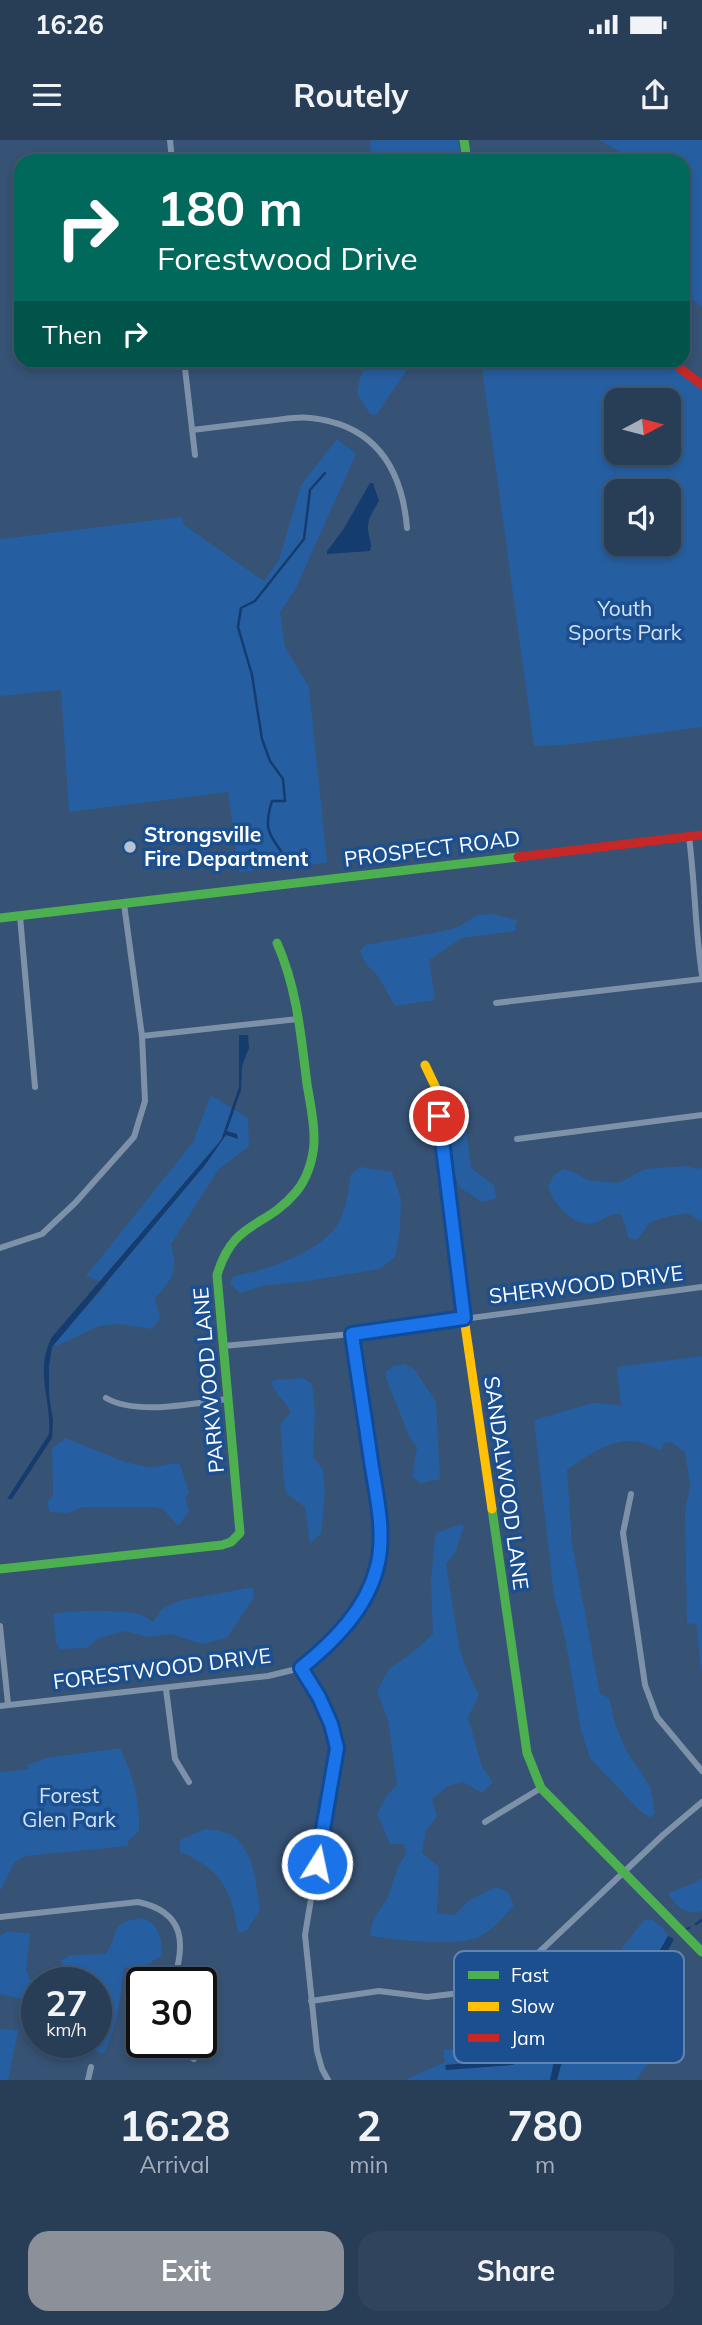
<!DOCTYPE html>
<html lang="en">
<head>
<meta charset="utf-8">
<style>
	:root { --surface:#283e57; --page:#30455d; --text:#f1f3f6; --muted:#a5aeba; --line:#44576d; --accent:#8c9099 }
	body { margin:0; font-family:Mulish,sans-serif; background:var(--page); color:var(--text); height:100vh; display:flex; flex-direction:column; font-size:26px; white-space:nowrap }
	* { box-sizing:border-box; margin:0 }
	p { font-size:23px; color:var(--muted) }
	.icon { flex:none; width:38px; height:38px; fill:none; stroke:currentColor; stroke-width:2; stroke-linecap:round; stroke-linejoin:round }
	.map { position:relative; height:1940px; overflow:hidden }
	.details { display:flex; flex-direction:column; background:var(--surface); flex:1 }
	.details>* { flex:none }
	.top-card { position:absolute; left:14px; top:14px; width:676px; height:214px; border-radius:21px; box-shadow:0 4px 10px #0003,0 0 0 2px var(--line); background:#00695c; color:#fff; overflow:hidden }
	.needle { width:46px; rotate:83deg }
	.tools { position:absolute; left:604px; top:248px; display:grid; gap:14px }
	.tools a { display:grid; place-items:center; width:77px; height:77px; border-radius:14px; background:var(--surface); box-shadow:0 4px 10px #0003,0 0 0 2px var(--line); font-size:35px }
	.speed { position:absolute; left:21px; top:1827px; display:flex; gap:14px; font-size:35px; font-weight:700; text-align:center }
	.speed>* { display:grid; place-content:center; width:91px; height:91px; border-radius:50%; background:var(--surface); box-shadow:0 4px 10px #0003,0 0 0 2px var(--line); line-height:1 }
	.speed small { font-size:18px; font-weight:400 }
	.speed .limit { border:4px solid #111; border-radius:10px; background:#fff; color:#111 }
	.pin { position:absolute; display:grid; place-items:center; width:60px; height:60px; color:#fff; margin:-30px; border:4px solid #fff; border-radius:50%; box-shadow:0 2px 7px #0007 }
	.me { position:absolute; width:77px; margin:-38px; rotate:10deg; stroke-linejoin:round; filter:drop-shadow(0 0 5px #0008) }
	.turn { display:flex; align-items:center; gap:24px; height:147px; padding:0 28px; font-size:32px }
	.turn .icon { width:91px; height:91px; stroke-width:2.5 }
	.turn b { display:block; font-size:49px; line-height:60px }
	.then { display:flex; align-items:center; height:66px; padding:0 28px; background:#0003; gap:14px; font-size:26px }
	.eta { display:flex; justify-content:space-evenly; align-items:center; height:119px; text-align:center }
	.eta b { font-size:42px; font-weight:700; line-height:49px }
	.action { display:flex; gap:14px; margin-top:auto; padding:14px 28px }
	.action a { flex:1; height:80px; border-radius:21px; background:var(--accent); color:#fff; font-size:28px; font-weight:700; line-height:80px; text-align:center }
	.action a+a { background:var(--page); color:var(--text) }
	.status { display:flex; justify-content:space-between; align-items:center; height:49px; padding:0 35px; background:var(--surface); direction:ltr }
	.status svg { height:19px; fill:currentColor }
	header { display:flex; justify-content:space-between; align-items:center; height:91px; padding:0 28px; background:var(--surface); font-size:32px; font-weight:700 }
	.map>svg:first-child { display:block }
	.green { fill:#265fa1; fill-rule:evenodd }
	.water { fill:#153c6e }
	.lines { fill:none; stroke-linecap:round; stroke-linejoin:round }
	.stream { stroke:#153c6e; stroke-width:2.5 }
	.street { stroke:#7d92a8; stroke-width:6 }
	.fast { stroke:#4caf50; stroke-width:9 }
	.slow { stroke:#ffc107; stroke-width:9 }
	.jam { stroke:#c62828; stroke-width:9 }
	.route-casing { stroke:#114b97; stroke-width:18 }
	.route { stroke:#1a73e8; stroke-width:12 }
	.poi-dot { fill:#b9c2ce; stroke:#1b4f8f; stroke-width:2.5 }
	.labels { text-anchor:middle; stroke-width:7; stroke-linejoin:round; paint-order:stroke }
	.park-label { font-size:21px; fill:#cfe3fa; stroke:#1b4f8f }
	.poi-label { font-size:21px; font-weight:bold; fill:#fff; stroke:#1b4f8f; text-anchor:start }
	.street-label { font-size:21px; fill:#fff; stroke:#1b4f8f }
	.key { fill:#1b4f8f; stroke:#5f84b1; stroke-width:2 }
	.key-label { font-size:19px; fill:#fff }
</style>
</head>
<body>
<div class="status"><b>16:26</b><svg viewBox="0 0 49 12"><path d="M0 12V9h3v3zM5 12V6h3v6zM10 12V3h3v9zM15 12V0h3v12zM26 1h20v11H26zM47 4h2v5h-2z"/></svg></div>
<header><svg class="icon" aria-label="menu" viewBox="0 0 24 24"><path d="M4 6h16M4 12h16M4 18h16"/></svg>Routely<svg class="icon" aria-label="share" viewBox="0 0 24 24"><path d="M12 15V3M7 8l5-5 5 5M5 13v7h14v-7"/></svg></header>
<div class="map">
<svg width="702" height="1940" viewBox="0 0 702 1940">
	<rect width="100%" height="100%" fill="#365274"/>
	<g class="green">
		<polygon points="374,0 458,0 462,21 371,21 370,1"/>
		<polygon points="599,0 702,0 702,167 691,158 683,168 682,21 636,21"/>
		<polygon points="368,220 413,221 376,275 370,274 357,254 360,238"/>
		<path d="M481,221H664L702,248V587L565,605L534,606ZM616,261H668V313H616ZM616,352H668V404H616Z"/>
		<polygon points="337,299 356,314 295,450 280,472 285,507 309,547 327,723 239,732 228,652 69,672 61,550 0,556 0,399 182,377 184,385 264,441 279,420 301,345"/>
		<polygon points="493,774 517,780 515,791 462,798 429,820 435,860 395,866 378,836 366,824 360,811 365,805 439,792 458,787 477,775"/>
		<path d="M211,955L248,978L249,1006L218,1030L171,1104C178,1130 174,1138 155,1158L160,1178L152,1189L120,1184L99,1186L57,1206L53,1205L107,1144L86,1136L193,1002Z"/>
		<polygon points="469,963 464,973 471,1028 494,1045 496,1058 482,1062 459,1047 449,1015 444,970"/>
		<path d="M685,1026L699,1029L702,1027V1082L688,1073L666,1077L650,1082L637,1100L629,1098L621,1074C604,1074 606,1080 594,1083C573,1088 553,1063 548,1046L554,1035L564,1029L576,1033L587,1040L619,1043L645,1029Z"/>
		<path d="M360,1027L392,1032L401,1059L400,1089L395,1117L380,1129L308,1141L262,1146L240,1153L230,1144L233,1136C262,1132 324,1111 339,1082C347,1068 348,1050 351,1034Z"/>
		<path d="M702,1216V1533C698,1516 699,1501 696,1484L687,1483L685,1374L690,1345L685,1312L671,1302L665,1303L660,1310C653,1307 646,1303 639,1302C614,1296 586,1316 567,1330L572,1403L600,1554L609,1558L615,1584L626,1610L650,1646L655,1673L651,1678L640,1671L590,1618L581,1590L565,1497L554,1456L534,1280L593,1263L621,1265L617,1227Z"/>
		<polygon points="404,1224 414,1229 436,1262 440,1339 421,1343 412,1337 417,1307 409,1296 386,1238 386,1232 393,1226"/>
		<path d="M303,1238L312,1244L315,1271L313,1317L323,1330L325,1352L321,1393L310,1404L305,1367L286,1353C281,1331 284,1308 280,1285L291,1272C285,1260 275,1255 271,1242L275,1240Z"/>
		<path d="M66,1298C93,1308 119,1323 148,1327C156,1328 170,1323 180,1324L189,1353L185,1357L189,1371L178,1386L163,1369L154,1367H83L67,1373L50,1372L47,1363L53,1355L52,1308Z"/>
		<path d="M461,1384L464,1386L455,1413L446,1424L459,1506L466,1528L479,1555L468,1577L482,1627L493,1642L482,1653L463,1642L448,1646L432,1659L437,1677L426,1690L422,1713L439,1727L437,1773L455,1775L468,1761L496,1747L508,1752L514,1765C502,1778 490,1794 473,1799C449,1806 395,1800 370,1796L373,1780L388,1757L398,1727L406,1714L404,1704H390L377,1674L388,1654L397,1645L388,1580L377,1551L389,1529L417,1509L433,1494L431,1440L435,1397L436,1393Z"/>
		<path d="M253,1447L254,1457L227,1498L202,1504L171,1494L148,1497L125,1491L99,1498L86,1508L60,1509L56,1502L53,1474C71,1470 121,1470 138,1474C144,1475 148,1479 153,1482L162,1469L178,1461Z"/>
		<path d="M120,1608C133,1635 140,1661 139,1691L128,1701V1706L25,1716L14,1723L0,1751V1632L29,1629L27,1625L46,1618Z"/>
		<path d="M205,1689C214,1690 225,1691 233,1696C255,1712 256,1746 260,1770L247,1790L238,1794C232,1751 222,1729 180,1712V1700Z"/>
		<path d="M702,1738V1771C686,1776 677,1767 668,1754C680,1747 691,1746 702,1738Z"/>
		<path d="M141,1778C159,1783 162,1798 162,1815L147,1825L124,1828C120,1858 118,1887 103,1914L71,1902H96V1843H66L61,1821L70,1815L106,1814C121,1790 107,1784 141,1778Z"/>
		<path d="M644,1780H653L663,1788L668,1796L649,1829L628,1852L603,1867L576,1891L514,1919L445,1925H512L558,1906L550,1940H405L445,1922L443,1910C454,1909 467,1911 477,1908C494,1903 510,1877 529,1880L537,1887L554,1889L564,1881L565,1866L602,1834Z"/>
		<polygon points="7,1792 30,1793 26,1831 33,1846 27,1858 22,1859 0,1854 0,1796"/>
		<polygon points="656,1833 671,1893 636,1940 557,1940 567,1903 626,1864"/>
		<polygon points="0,1889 18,1890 8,1940 0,1940"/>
	</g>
	<g class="water">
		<path d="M370,343H373L379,361C374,370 368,377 368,388C368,397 373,403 370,411L327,414V411L343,390Z"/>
		<path d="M239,895H248L249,908L242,926L241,950L227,991L237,994L238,999L226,995L205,1025L52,1207L49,1226V1255L53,1281L52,1298L12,1359H7L49,1294C52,1260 34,1231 52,1197L221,1000L239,947Z"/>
		<polygon points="668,1796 674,1799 656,1833 635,1855 626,1864 567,1903 557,1940 550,1940 557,1907 512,1925 446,1930 445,1925 514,1919 576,1891 603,1867 628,1852 649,1829"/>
	</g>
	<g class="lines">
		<g class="stream">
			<path d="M288,721C271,696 262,692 272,661H285L283,639L270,621L262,599L252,535L238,487L241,468L255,461L304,399L310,350L325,333"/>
			<polyline points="696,1784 702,1780"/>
			<polyline points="687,1789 689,1788"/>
		</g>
		<g class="street">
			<polyline points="170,0 172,21"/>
			<polyline points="184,220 195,315"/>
			<path d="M192,290C217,287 242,284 267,281C281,280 296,276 311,278C375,285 402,328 407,388"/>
			<path d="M689,697C695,743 695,789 702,835"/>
			<polyline points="20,776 35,947"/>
			<polyline points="496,863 702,839"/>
			<polyline points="142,896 298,879"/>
			<polyline points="517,999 702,975"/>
			<polyline points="0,1108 42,1094 75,1063 134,997 145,961 142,896 124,764"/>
			<polyline points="223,1206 352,1194 702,1147"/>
			<path d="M106,1258C138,1276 192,1263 228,1259"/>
			<polyline points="631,1354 623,1393 645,1545 657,1577 702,1631"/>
			<polyline points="0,1486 8,1564"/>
			<path d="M301,1528C318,1554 330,1578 336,1608L305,1795L317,1911L322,1929L328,1940"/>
			<polyline points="166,1549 175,1619 189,1642"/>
			<polyline points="0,1566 268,1536 301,1528 332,1502 360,1468 377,1427 380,1404 379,1373 352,1194"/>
			<polyline points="485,1682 541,1648"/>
			<path d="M0,1777L138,1762C185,1772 186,1803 173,1843"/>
			<polyline points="311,1861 379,1851 427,1857 477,1851 515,1835 663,1695 702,1662"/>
			<polyline points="171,1902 173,1906 194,1919"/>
			<polyline points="88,1940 91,1927"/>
		</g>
		<g class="fast">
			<polyline points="464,0 467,21"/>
			<polyline points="0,778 518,717"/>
			<polyline points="492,1369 527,1613 541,1648 702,1812"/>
			<path d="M0,1429L222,1405L231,1402L240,1393L217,1135C234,1079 264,1090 296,1052C307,1039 313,1020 314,1003C315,983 310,963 307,944C301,896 297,848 277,803"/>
		</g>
		<polyline class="slow" points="425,925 436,948 464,1178 492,1369"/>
		<g class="jam">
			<polyline points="669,220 702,245"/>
			<polyline points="518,717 702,695"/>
		</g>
	</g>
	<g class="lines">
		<g class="route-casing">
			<path id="route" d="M317,1724L337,1608L331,1584L319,1557L301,1528C334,1501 366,1470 377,1427C386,1393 376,1355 371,1321C365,1279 358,1237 352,1194L464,1178L439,976"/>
		</g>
		<use href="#route" class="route"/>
	</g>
	<circle class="poi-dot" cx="130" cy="707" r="7"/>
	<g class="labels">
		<g class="park-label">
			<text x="625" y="476">Youth<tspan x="625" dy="24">Sports Park</tspan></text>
			<text x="69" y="1663">Forest<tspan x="69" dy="24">Glen Park</tspan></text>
		</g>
		<g class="poi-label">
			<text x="144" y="702">Strongsville<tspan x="144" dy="24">Fire Department</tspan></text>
		</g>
		<g class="street-label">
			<text transform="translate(432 709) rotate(-7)" y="7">PROSPECT ROAD</text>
			<text transform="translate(586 1145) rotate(-7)" y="7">SHERWOOD DRIVE</text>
			<text transform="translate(209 1240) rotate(-95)" y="7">PARKWOOD LANE</text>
			<text transform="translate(506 1343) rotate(82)" y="7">SANDALWOOD LANE</text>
			<text transform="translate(162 1529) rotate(-7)" y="7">FORESTWOOD DRIVE</text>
		</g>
	</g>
	<rect x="454" y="1811" width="230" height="112" rx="10" class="key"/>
	<rect x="468" y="1831" width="31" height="8" fill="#4caf50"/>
	<rect x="468" y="1862" width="31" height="9" fill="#ffc107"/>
	<rect x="468" y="1894" width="31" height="8" fill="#c62828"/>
	<g class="key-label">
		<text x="511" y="1842">Fast</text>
		<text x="511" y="1873">Slow</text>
		<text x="511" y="1905">Jam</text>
	</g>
</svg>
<div class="tools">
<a><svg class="needle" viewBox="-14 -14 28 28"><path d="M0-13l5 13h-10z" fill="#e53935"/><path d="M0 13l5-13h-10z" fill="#a5aeba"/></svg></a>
<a><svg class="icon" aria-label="sound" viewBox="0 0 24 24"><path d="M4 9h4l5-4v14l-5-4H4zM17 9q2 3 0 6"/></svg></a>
</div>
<div class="speed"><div>27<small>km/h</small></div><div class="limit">30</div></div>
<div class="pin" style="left:439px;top:976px;background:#d93025"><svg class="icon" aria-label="arrive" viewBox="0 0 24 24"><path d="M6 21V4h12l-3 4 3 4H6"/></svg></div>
<svg class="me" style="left:317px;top:1724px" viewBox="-20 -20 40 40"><circle r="17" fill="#1a73e8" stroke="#fff" stroke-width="3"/><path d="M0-11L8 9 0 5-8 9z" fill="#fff"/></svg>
<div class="top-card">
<div class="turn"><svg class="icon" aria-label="right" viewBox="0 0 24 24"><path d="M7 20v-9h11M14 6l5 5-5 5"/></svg><div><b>180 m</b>Forestwood Drive</div></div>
<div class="then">Then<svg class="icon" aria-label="right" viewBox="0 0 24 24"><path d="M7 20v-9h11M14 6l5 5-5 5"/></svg></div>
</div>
</div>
<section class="details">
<div class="eta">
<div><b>16:28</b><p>Arrival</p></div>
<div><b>2</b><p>min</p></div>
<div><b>780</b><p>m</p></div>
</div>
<div class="action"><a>Exit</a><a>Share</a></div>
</section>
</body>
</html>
